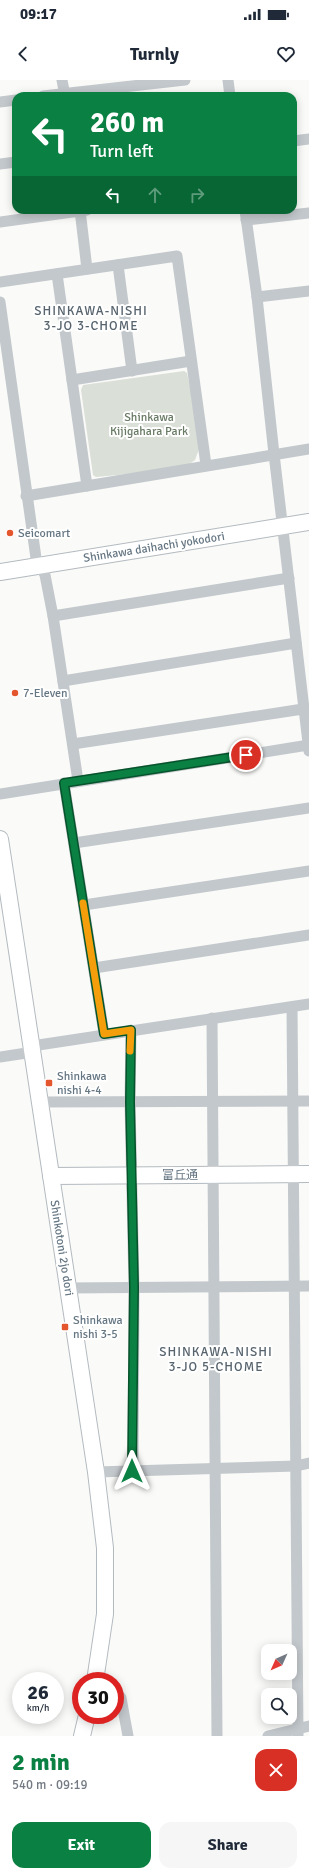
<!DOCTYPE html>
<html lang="en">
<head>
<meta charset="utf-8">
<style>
	:root { --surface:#fff; --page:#f6f6f7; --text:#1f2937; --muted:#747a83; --accent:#0b8043 }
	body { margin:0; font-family:Signika,"Noto Sans JP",sans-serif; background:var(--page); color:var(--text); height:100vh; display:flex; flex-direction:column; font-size:15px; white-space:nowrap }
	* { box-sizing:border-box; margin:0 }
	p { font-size:13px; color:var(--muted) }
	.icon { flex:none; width:22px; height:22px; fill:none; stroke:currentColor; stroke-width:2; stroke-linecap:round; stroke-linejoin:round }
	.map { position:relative; height:1656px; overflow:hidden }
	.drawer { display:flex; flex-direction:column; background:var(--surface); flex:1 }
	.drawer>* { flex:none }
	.guide { position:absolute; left:12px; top:12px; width:285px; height:122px; border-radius:12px; box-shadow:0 2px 10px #0003; background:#0b8043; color:#fff; overflow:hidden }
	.needle { width:26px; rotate:225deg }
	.tools { position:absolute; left:261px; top:1564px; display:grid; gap:8px }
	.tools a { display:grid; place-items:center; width:36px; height:36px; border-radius:8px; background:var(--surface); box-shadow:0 2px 10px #0003; font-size:20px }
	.speed { position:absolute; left:12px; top:1592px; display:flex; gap:8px; font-size:20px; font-weight:700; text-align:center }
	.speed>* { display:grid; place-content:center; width:52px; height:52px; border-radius:50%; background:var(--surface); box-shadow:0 2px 10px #0003; line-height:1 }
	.speed small { font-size:10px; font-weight:400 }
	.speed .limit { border:6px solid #d22; background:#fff; color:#111 }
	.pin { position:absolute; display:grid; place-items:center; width:34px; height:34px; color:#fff; margin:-17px; border:2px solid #fff; border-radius:50%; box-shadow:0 1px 4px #0007 }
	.me { position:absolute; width:44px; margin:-22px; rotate:0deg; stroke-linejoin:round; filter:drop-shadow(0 0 3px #0008) }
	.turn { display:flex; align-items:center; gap:14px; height:84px; padding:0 12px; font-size:18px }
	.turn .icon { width:52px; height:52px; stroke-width:2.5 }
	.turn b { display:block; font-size:28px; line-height:34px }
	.lanes { display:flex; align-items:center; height:38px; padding:0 12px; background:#0003; justify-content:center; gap:20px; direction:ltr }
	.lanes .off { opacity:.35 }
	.round { display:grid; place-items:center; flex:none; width:42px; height:42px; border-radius:12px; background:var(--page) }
	.headline { display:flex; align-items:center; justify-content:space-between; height:68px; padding:0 12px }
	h1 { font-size:24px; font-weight:800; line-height:30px; color:var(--accent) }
	.cta { display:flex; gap:8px; margin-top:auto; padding:8px 12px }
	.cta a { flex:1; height:46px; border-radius:12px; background:var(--accent); color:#fff; font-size:16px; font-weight:800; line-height:46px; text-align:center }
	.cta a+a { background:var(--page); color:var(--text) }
	.status { display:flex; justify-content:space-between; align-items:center; height:28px; padding:0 20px; background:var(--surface); direction:ltr }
	.status svg { height:11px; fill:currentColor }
	header { display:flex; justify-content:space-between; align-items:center; height:52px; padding:0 12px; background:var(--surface); font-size:18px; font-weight:800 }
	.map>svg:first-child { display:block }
	.green { fill:#dadfd7 }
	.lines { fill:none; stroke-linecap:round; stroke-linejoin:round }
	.secondary-casing { stroke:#b3babf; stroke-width:18 }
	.street { stroke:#c3c8cc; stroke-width:11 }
	.secondary { stroke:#fff; stroke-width:16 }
	.route-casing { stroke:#07532c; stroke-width:10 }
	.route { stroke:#0b8043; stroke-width:7 }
	.slow { stroke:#f59e0b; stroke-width:7 }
	.poi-dot { fill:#e4572e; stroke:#fff; stroke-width:1.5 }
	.labels { text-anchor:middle; stroke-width:4; stroke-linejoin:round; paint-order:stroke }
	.park-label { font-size:12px; fill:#687a64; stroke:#fff }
	.poi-label { font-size:12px; fill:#657683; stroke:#fff; text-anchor:start }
	.street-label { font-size:12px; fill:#657683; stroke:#fff }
	.neighbourhood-label { font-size:13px; letter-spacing:1px; fill:#57646e; stroke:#fff }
</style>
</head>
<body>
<div class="status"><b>09:17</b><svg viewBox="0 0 49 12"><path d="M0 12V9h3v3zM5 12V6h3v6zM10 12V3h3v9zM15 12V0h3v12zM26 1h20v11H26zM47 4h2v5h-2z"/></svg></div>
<header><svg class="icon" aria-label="back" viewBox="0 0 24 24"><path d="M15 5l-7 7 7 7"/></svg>Turnly<svg class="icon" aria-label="heart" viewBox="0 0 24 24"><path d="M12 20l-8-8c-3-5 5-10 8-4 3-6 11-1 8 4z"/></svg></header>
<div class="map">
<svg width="309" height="1656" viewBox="0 0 309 1656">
	<rect width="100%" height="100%" fill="#fafaf8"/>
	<polygon class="green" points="184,291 187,293 202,361 195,380 182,389 96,397 93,395 81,310 83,305"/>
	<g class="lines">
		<g class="secondary-casing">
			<g id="secondary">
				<polyline points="0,492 309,442"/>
				<polyline points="0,759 96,1392 105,1468 105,1534 95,1601"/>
				<polyline points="51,1096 309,1094"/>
				<polyline points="82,1656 87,1635"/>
			</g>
		</g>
		<g class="street">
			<polyline points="62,0 65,16"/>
			<polyline points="228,0 230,16"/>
			<polyline points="43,16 185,0"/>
			<polyline points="0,22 16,20"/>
			<polyline points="293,61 309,59"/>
			<polyline points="0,84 16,82"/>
			<polyline points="80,130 87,189"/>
			<polyline points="245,130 257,217 274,374 309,671"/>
			<polyline points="246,140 309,133"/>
			<polyline points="0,142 87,130"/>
			<polyline points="118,185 132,291"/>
			<polyline points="57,194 87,406"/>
			<polyline points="0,202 177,176 206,385"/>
			<polyline points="257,217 309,211"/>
			<polyline points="0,222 36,478 45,495 53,536 78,701"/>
			<polyline points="72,300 191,281"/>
			<polyline points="26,416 309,369"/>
			<polyline points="53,536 289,498"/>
			<polyline points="63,601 296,563"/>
			<polyline points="73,664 303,629"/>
			<polyline points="64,703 104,954"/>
			<polyline points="0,714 309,665"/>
			<polyline points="74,763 309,728"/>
			<polyline points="84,825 309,791"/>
			<polyline points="94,888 309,855"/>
			<polyline points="292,927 298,1656"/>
			<polyline points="212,938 217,1656"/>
			<polyline points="131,950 130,1022 134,1207 133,1391"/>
			<polyline points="32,966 309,924"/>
			<polyline points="0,977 33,972"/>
			<polyline points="40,1022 309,1021"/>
			<polyline points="68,1208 309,1206"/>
			<polyline points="96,1392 296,1386 309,1383"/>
			<polyline points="115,1612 121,1618 128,1656"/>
			<polyline points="268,1656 309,1646"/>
		</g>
		<use href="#secondary" class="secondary"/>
	</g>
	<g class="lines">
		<g class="route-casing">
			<polyline id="route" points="132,1391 134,1207 130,1022 131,950 104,954 64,703 246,675"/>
		</g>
		<use href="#route" class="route"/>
		<polyline class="slow" points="83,823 104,954 131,950 130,971"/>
	</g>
	<g class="poi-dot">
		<circle cx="10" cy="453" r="4"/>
		<circle cx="15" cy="613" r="4"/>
		<rect x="45" y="999" width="8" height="8" rx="2"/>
		<rect x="61" y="1243" width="8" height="8" rx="2"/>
	</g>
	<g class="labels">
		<g class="park-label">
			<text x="149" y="341">Shinkawa<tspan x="149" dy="14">Kijigahara Park</tspan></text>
		</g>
		<g class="poi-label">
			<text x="18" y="457">Seicomart</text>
			<text x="23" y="617">7-Eleven</text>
			<text x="57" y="1000">Shinkawa<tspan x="57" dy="14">nishi 4-4</tspan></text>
			<text x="73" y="1244">Shinkawa<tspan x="73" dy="14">nishi 3-5</tspan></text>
		</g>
		<g class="street-label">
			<text transform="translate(154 467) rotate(-9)" y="4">Shinkawa daihachi yokodori</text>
			<text x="180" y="1099">富丘通</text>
			<text transform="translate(62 1168) rotate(81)" y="4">Shinkotoni 2jo dori</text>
		</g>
		<g class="neighbourhood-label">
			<text x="91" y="235">SHINKAWA-NISHI<tspan x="91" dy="15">3-JO 3-CHOME</tspan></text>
			<text x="216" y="1276">SHINKAWA-NISHI<tspan x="216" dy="15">3-JO 5-CHOME</tspan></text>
		</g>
	</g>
</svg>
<div class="tools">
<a><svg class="needle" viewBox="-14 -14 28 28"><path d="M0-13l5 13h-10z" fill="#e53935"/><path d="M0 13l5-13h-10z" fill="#747a83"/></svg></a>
<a><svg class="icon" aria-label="search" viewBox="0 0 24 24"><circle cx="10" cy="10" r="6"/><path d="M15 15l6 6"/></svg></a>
</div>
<div class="speed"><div>26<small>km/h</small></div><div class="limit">30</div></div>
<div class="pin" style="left:246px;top:675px;background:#d93025"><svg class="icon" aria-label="arrive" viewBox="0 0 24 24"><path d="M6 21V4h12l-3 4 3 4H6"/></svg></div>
<svg class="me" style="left:132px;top:1391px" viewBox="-20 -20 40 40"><path d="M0-17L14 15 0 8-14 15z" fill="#0b8043" stroke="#fff" stroke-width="4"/></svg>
<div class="guide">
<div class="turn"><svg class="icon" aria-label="left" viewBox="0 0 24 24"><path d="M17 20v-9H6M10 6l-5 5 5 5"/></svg><div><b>260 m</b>Turn left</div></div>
<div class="lanes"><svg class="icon" aria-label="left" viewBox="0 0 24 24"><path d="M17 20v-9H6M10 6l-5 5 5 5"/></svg><svg class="icon off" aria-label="ahead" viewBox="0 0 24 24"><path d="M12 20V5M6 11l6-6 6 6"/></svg><svg class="icon off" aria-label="right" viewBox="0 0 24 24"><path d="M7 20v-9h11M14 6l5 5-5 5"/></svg></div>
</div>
</div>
<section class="drawer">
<div class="headline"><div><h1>2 min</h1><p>540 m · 09:19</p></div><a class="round" style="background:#d93025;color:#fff"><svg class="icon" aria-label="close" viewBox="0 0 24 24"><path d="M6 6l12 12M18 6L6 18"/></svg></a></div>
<div class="cta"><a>Exit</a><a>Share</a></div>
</section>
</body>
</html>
